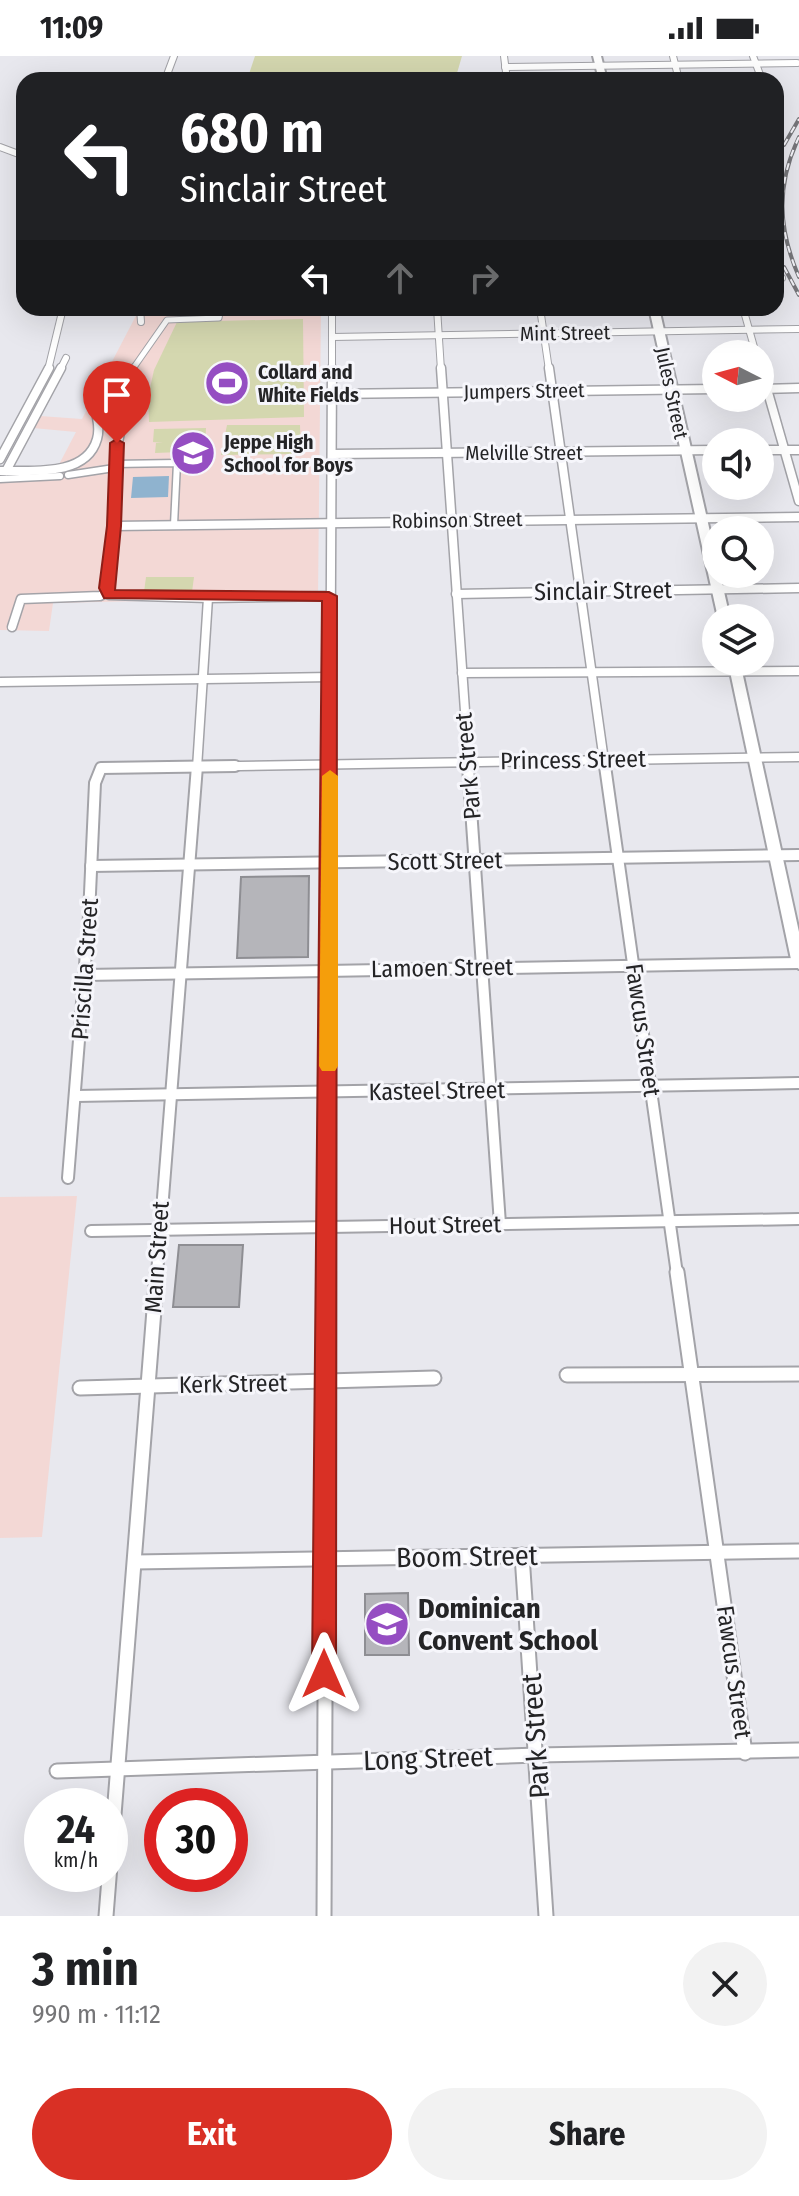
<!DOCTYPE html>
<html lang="en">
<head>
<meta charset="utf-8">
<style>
	:root { --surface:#fff; --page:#f2f2f2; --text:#202124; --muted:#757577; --accent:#d93025 }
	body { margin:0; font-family:"Fira Sans Condensed",sans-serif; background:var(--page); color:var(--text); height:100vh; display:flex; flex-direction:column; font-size:30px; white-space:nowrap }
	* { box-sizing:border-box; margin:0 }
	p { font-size:26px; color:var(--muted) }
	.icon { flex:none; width:44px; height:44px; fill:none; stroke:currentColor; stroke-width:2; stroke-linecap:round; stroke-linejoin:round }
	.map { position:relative; height:1860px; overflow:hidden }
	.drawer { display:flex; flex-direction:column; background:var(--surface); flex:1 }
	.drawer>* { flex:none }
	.hud { position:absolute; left:16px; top:16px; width:768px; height:244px; border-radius:24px; box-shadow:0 8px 32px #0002; background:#202124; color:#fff; overflow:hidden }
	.needle { width:52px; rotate:276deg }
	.tools { position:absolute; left:702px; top:284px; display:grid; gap:16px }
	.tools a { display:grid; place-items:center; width:72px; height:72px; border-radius:50%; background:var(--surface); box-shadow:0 8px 32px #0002; font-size:40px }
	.speed { position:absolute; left:24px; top:1732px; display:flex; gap:16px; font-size:40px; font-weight:700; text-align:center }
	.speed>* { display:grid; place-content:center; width:104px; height:104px; border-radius:50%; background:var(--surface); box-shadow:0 8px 32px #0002; line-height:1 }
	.speed small { font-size:20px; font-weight:400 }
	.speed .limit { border:12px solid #d22; background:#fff; color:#111 }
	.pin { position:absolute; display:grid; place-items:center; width:68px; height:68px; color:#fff; margin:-82px -34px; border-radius:50% 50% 50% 0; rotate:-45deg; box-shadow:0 0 8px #0007 }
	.pin .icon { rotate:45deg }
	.me { position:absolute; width:88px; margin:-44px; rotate:0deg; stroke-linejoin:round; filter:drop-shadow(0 0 6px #0008) }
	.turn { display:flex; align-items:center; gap:28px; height:168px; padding:0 32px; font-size:36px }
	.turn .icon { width:104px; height:104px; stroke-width:2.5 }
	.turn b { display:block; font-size:56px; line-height:68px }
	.lanes { display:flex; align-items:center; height:76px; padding:0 32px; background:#0003; justify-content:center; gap:40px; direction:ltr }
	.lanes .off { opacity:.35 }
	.round { display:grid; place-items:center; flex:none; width:84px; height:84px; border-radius:42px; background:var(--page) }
	.headline { display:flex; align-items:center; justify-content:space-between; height:136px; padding:0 32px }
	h1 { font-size:48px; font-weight:700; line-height:60px }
	.action { display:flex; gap:16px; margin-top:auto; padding:16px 32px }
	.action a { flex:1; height:92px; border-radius:48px; background:var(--accent); color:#fff; font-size:32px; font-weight:700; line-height:92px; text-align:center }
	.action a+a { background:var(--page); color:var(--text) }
	.status { display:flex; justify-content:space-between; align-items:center; height:56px; padding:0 40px; background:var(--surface); direction:ltr }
	.status svg { height:22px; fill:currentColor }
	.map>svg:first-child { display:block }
	.education { fill:#f3d8d5 }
	.green { fill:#d4d7af }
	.water { fill:#8fb3cf }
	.building { fill:#b5b5ba; stroke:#8e8e93; stroke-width:2 }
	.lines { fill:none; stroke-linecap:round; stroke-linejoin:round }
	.pedestrian-far1-casing { stroke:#a3a3a8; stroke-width:7 }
	.pedestrian-casing { stroke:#a3a3a8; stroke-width:9 }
	.minor-far3-casing { stroke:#a3a3a8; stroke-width:8 }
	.minor-far2-casing { stroke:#a3a3a8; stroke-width:11 }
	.minor-far1-casing { stroke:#a3a3a8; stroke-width:14 }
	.minor-casing { stroke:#a3a3a8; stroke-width:17 }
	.secondary-casing { stroke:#a3a3a8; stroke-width:4 }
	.pedestrian-far1 { stroke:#fff; stroke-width:5 }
	.pedestrian { stroke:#fff; stroke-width:6 }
	.minor-far3 { stroke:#fff; stroke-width:6 }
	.minor-far2 { stroke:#fff; stroke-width:8 }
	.minor-far1 { stroke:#fff; stroke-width:10 }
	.minor { stroke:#fff; stroke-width:13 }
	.secondary { fill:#fff; fill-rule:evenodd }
	.rail-casing { stroke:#76767a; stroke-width:4 }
	.rail { stroke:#f6f6fb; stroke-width:2; stroke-dasharray:7; stroke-linecap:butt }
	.route { fill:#d93025; stroke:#8d1f18; stroke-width:2 }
	.slow { fill:#f59e0b }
	.labels { text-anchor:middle; stroke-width:6; stroke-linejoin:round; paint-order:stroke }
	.far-street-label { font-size:20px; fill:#242426; stroke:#f6f6fb }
	.far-poi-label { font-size:20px; font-weight:bold; fill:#242426; stroke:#f6f6fb; text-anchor:start }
	.street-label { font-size:24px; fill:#242426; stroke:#f6f6fb }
	.near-street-label { font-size:28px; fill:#242426; stroke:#f6f6fb }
	.near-poi-label { font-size:28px; font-weight:bold; fill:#242426; stroke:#f6f6fb; text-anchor:start }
</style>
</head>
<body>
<div class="status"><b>11:09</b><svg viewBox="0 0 49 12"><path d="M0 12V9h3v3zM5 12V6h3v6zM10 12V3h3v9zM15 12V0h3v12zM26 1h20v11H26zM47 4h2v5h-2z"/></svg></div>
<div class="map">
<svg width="799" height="1860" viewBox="0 0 799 1860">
	<rect width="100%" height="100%" fill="#e8e8ee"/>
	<g class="education">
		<polygon points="140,252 321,252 318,541 53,547 49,575 0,574 0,421 54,418 76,376 33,372 40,360 82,363"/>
		<polygon points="77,1140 42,1481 0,1482 0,1141"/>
	</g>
	<g class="green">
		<polygon points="255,0 462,0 455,24 247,24"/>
		<polygon points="303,263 304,361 149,366 148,341 154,314 177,266"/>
		<polygon points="227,369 300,369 301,398 221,399"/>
		<polygon points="206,372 205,395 155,397 156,387 163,387 153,386 154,373"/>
		<polygon points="146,521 194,521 192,536 144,536"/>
	</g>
	<polygon class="water" points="169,420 168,441 131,442 133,421"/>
	<g class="building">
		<polygon points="309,820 308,901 237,902 241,821"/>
		<polygon points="179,1189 243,1189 239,1251 173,1251"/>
		<polygon points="408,1537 409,1599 365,1599 365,1538"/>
	</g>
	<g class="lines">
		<g class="pedestrian-far1-casing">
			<polyline id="pedestrian-far1" points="132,314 167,264 219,262 221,252"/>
		</g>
		<g class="pedestrian-casing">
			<g id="pedestrian">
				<polyline points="120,335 133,312"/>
				<polyline points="114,408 177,407 174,469"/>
				<polyline points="68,419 114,412"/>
				<polyline points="0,423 60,420"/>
			</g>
		</g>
		<g class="minor-far3-casing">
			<g id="minor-far3">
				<polyline points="504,0 507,24"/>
				<polyline points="673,0 679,24"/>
				<polyline points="753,0 762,24"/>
				<polyline points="505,11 797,7"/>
				<polyline points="165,24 174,0"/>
				<polyline points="776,63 778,69"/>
				<polyline points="0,91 24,100"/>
				<polyline points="776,222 782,222"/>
				<polyline points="140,252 141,266"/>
				<polyline points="437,252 441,314"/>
				<polyline points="540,252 549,314"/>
				<polyline points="743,252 756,298"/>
				<polyline points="332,281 798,273"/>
				<polyline points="760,310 761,314"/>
				<polyline points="48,314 63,252"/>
				<polyline points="60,314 66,302"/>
				<polyline points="332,314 332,252"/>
			</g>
		</g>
		<g class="minor-far2-casing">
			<g id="minor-far2">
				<polyline points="441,312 469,712"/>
				<polyline points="549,312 605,712"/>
				<polyline points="761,312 799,445"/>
				<polyline points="761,333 799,332"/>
				<polyline points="332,338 716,333"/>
				<polyline points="760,394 799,394"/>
				<polyline points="332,398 716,394"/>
				<polyline points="0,403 49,312"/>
				<path d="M0,415C29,414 86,422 97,383C103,362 87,358 107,336H123L122,367L115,401L109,539L208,542L329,540"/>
				<polyline points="6,415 61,312"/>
				<polyline points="114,470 799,461"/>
				<polyline points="456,538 799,532"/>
				<polyline points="12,571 21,543 100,540 108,536"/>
				<polyline points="462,617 799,615"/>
				<polyline points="0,626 331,621"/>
				<polyline points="108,712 799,701"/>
				<polyline points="197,712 208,542"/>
				<polyline points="330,712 332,312"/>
			</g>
		</g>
		<g class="minor-far1-casing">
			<g id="minor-far1">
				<polyline points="468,710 500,1168"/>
				<polyline points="605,710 677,1218"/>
				<polyline points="91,810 799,799"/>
				<polyline points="85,919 799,907"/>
				<polyline points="76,1040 799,1027"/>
				<polyline points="68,1122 89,859 95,727 101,712 235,710"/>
				<polyline points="91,1175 799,1163"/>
				<polyline points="157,1218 197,710"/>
				<polyline points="327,1218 330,710"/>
			</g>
		</g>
		<g class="minor-casing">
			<g id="minor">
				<polyline points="677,1216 745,1697"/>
				<polyline points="567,1319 799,1318"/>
				<polyline points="80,1332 434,1322"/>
				<polyline points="522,1499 546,1860"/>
				<polyline points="135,1506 799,1495"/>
				<polyline points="57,1715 537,1699 799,1694"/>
				<polyline points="106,1860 157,1216"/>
				<polyline points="324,1860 327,1216"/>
			</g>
		</g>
		<g class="secondary-casing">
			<g id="secondary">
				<polygon points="593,0 601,0 607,24 599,24"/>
				<polygon points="649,252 659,252 716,502 716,518 720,518 730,562 718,562"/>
				<polygon points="728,606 740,606 799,876 799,913 792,908"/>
			</g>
		</g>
		<use href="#pedestrian-far1" class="pedestrian-far1"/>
		<use href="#pedestrian" class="pedestrian"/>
		<use href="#minor-far3" class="minor-far3"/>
		<use href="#minor-far2" class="minor-far2"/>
		<use href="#minor-far1" class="minor-far1"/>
		<use href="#minor" class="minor"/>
		<use href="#secondary" class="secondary"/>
		<g class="rail-casing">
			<g id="rail">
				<path d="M799,81C776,129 778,173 799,221"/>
				<polyline points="784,89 799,63"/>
				<polyline points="784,211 799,239"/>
			</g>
		</g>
		<use href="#rail" class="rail"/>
	</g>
	<polygon class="route" points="117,383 124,387 121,470 115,534 329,536 337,540 336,1618 333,1627 324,1630 315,1627 312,1618 322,545 104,542 99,532 107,470 110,387"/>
	<polygon class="slow" points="330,714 338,720 338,1010 335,1015 322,1015 319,1010 322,720"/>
	<defs>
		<g id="stadium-disc" transform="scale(2.3)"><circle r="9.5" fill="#954ec2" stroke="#f6f6fb"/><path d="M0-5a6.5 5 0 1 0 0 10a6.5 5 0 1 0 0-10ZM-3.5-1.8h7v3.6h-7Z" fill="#fff"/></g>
		<g id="school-disc" transform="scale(2.3)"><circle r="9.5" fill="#954ec2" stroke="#f6f6fb"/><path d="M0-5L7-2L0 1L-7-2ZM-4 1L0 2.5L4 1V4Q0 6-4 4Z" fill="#fff"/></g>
	</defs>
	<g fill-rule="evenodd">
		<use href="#stadium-disc" x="227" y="327"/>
		<use href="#school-disc" x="193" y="397"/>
		<use href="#school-disc" x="387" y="1568"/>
	</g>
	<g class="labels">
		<g class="far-street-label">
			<text transform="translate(565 277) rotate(-1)" y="7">Mint Street</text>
			<text transform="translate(524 335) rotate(-1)" y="7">Jumpers Street</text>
			<text transform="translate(672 337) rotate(78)" y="7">Jules Street</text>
			<text x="524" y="404">Melville Street</text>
			<text transform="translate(457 464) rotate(-1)" y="7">Robinson Street</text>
		</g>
		<g class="far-poi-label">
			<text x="258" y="323">Collard and<tspan x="258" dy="23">White Fields</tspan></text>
			<text x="224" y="393">Jeppe High<tspan x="224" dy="23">School for Boys</tspan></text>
		</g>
		<g class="street-label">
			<text transform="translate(603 535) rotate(-1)" y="8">Sinclair Street</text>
			<text transform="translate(573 704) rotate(-1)" y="8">Princess Street</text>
			<text transform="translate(468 710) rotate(-95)" y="8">Park Street</text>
			<text transform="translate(445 805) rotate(-1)" y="8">Scott Street</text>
			<text transform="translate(442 912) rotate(-1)" y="8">Lamoen Street</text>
			<text transform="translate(85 913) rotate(-86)" y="8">Priscilla Street</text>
			<text transform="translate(643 974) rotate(82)" y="8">Fawcus Street</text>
			<text transform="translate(437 1035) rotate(-1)" y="8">Kasteel Street</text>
			<text transform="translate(445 1169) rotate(-1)" y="8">Hout Street</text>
			<text transform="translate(157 1201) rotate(-86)" y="8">Main Street</text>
			<text transform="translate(233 1328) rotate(-1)" y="8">Kerk Street</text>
			<text transform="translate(734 1616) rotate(82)" y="8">Fawcus Street</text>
		</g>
		<g class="near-street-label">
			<text transform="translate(467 1500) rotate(-1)" y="10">Boom Street</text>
			<text transform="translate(535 1680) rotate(-94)" y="10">Park Street</text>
			<text transform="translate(428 1702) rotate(-2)" y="10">Long Street</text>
		</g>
		<g class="near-poi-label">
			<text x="418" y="1562">Dominican<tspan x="418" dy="32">Convent School</tspan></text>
		</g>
	</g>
</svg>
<div class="tools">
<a><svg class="needle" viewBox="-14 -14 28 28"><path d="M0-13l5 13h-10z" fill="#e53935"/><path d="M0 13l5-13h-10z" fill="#757577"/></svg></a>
<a><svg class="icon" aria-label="sound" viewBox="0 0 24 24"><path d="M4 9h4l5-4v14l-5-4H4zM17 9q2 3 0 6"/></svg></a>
<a><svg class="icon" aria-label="search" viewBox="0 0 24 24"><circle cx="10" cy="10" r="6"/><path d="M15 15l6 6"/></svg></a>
<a><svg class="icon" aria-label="layers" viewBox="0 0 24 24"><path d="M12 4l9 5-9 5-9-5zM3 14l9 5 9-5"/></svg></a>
</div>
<div class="speed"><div>24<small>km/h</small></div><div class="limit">30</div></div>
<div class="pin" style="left:117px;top:387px;background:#d93025"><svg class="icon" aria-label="arrive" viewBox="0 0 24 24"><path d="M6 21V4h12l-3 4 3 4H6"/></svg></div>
<svg class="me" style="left:324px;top:1618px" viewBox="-20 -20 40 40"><path d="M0-17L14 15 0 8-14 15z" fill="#d93025" stroke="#fff" stroke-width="4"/></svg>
<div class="hud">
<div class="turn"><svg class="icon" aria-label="left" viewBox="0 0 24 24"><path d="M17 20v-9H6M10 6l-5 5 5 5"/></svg><div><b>680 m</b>Sinclair Street</div></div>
<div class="lanes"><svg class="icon" aria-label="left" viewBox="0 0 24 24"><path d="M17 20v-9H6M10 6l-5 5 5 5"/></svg><svg class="icon off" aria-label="ahead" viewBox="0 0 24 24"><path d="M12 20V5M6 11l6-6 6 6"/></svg><svg class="icon off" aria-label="right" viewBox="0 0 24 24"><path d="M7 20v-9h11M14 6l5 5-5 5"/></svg></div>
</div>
</div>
<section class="drawer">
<div class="headline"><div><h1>3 min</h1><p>990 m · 11:12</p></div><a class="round"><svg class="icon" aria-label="close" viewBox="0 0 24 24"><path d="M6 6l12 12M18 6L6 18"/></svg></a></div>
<div class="action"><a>Exit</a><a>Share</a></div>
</section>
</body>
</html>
